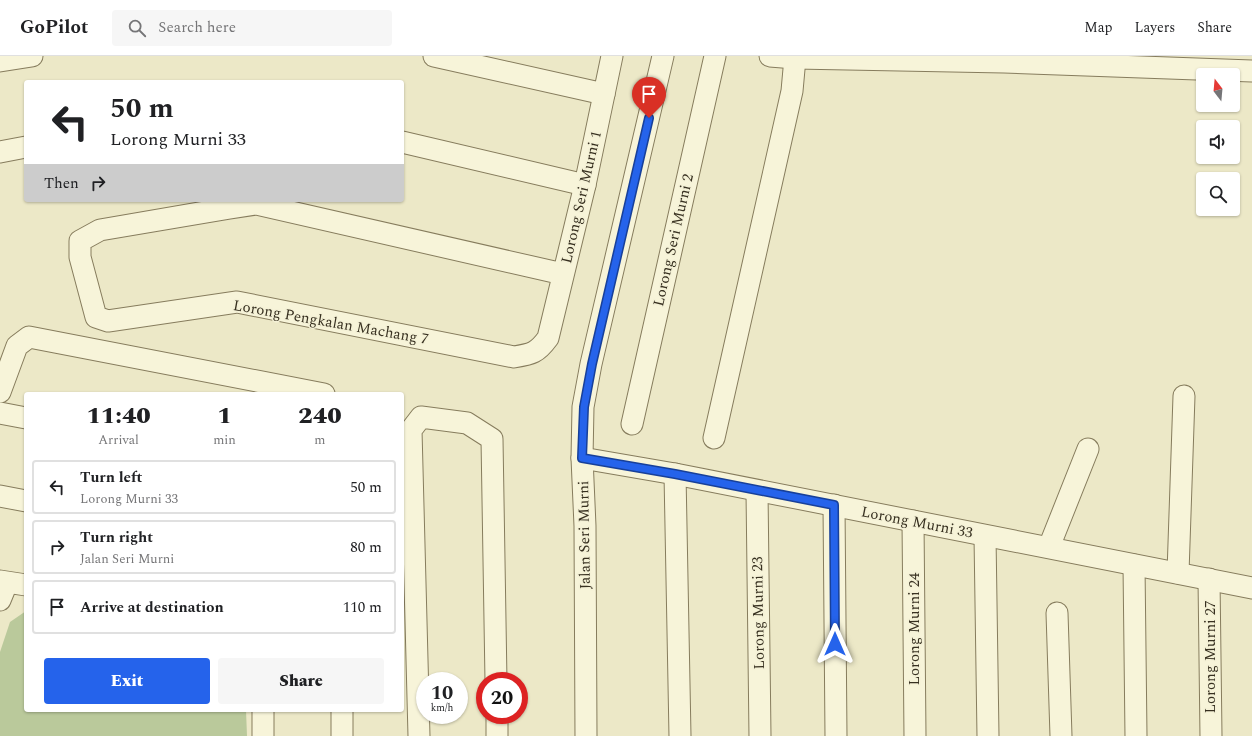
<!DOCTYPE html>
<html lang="en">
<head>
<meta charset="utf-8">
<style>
	:root { --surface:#fff; --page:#f6f6f6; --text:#202124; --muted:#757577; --line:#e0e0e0; --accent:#2563eb }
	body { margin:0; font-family:Spectral,serif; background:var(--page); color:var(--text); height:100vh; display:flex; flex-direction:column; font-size:15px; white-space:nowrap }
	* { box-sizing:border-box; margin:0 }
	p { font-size:13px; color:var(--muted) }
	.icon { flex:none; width:22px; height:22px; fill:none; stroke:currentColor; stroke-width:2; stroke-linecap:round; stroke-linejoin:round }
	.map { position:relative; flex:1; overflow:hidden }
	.sheet { position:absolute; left:24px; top:336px; width:380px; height:320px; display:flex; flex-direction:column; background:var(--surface); border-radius:4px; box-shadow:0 1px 3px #0004 }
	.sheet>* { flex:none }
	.hud { position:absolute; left:24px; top:24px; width:380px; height:122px; border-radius:4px; box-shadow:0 1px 3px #0004; background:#fff; color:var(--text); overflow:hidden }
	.needle { width:26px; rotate:344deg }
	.tools { position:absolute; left:1196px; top:12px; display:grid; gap:8px }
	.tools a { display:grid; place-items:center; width:44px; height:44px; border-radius:4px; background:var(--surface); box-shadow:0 1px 3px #0004; font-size:20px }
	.speed { position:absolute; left:416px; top:616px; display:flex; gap:8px; font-size:20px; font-weight:700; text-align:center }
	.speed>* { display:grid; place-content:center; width:52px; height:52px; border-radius:50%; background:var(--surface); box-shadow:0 1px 3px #0004; line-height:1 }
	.speed small { font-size:10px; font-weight:400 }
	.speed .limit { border:6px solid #d22; background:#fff; color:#111 }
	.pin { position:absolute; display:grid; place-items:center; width:34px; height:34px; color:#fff; margin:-41px -17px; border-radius:50% 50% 50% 0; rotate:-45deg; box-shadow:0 0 4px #0007 }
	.pin .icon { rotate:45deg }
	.me { position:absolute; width:44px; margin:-22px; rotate:0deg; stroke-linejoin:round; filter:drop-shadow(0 0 3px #0008) }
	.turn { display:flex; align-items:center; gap:14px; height:84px; padding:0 20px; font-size:18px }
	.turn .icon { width:52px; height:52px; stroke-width:2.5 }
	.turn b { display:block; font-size:28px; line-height:34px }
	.then { display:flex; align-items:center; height:38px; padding:0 20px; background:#0003; gap:8px; font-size:15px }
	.eta { display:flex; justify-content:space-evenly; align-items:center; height:68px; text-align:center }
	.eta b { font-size:24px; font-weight:800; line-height:28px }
	.action { display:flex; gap:8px; margin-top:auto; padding:8px 20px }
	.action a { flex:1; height:46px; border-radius:4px; background:var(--accent); color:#fff; font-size:16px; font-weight:800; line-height:46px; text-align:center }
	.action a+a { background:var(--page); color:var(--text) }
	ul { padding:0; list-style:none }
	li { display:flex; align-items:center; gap:12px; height:54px; margin:0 8px 6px; padding:0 12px; border:2px solid var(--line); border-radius:4px }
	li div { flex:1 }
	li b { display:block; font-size:15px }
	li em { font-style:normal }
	header { display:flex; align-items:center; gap:24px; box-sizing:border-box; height:56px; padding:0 20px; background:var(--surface); border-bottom:1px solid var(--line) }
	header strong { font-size:19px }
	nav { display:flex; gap:22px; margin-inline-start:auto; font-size:14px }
	.search { width:280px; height:36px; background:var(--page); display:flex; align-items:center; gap:10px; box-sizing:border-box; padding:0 14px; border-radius:4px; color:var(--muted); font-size:15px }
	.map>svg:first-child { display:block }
	.green { fill:#bac99b }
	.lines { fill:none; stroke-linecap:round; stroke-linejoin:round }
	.minor-casing { stroke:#867c5d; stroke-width:23 }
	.minor { stroke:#f7f4d9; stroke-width:21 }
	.route-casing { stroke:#184099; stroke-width:10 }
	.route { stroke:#2563eb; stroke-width:7 }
	.labels { text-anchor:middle; stroke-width:3; stroke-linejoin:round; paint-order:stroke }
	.street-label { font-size:15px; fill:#373020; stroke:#f4f1d6 }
</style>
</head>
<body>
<header>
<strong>GoPilot</strong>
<div class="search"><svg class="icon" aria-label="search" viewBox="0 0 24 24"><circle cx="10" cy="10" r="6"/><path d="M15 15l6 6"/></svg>Search here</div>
<nav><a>Map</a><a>Layers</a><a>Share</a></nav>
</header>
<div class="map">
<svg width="1252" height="680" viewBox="0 0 1252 680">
	<rect width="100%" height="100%" fill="#ece8c7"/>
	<polygon class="green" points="26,555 26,654 246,654 247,680 0,680 0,596 10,566"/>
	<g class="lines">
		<g class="minor-casing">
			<g id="minor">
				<polyline points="434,0 604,38"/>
				<polyline points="770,0 795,2 1004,6 1252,15"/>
				<polyline points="0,5 32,0"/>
				<polyline points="402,86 585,129"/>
				<polyline points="0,96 26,91"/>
				<path d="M563,218L256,148L229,152L100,174L80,185V201L96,261L108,265L237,246L514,301C532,298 537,297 548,282L585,129L612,0"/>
				<polyline points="0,336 17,290 29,281 324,338"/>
				<polyline points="0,357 26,362"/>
				<polyline points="632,368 715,0"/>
				<polyline points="714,382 792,35 795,2"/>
				<polyline points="582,402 675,418 1252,532"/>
				<polyline points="675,418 680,680"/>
				<polyline points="757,435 760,680"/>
				<polyline points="0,440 26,445"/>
				<polyline points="834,449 836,680"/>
				<polyline points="913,465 915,680"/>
				<polyline points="985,480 988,680"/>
				<polyline points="1049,491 1088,393"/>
				<polyline points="1134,509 1136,680"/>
				<polyline points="1178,517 1184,340"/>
				<polyline points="1209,523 1211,680"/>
				<polyline points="0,525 26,529"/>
				<polyline points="0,544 7,527"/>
				<polyline points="1057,557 1061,680"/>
				<polyline points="263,654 263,680"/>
				<polyline points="342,654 342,680"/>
				<polyline points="497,659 497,680"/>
				<polyline points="419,680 411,374 421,361 467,367 492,383 496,625"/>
				<polyline points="586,680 585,470 582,402 583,351 591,308 663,0"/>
			</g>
		</g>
		<use href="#minor" class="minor"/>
	</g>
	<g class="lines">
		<g class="route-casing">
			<polyline id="route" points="649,62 592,308 584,351 582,402 675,418 834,449 835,588"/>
		</g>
		<use href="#route" class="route"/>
	</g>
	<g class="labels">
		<g class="street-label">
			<text transform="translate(581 141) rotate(-77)" y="5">Lorong Seri Murni 1</text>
			<text transform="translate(673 184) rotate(-77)" y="5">Lorong Seri Murni 2</text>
			<text transform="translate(331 266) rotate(10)" y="5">Lorong Pengkalan Machang 7</text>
			<text transform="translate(917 466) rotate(11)" y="5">Lorong Murni 33</text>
			<text transform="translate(584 479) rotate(-91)" y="5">Jalan Seri Murni</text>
			<text transform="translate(758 557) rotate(-91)" y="5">Lorong Murni 23</text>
			<text transform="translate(914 573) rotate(-90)" y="5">Lorong Murni 24</text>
			<text transform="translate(1210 601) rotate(-90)" y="5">Lorong Murni 27</text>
		</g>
	</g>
</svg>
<div class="tools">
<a><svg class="needle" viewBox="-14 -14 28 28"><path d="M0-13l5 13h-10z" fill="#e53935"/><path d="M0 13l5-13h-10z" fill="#757577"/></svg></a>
<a><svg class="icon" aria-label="sound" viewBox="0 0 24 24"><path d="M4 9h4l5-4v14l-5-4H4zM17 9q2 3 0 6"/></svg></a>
<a><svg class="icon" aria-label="search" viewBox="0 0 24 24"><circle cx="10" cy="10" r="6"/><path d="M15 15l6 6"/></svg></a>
</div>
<div class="speed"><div>10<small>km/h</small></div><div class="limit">20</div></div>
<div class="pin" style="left:649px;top:62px;background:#d93025"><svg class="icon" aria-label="arrive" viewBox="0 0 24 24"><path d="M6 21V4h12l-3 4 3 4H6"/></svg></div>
<svg class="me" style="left:835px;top:588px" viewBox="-20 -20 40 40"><path d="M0-17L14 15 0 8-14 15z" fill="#2563eb" stroke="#fff" stroke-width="4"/></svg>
<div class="hud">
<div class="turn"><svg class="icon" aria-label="left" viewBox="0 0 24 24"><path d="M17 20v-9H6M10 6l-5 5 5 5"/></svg><div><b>50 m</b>Lorong Murni 33</div></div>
<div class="then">Then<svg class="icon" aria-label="right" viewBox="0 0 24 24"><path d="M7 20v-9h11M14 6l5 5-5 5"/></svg></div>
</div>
<section class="sheet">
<div class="eta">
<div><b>11:40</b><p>Arrival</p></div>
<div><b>1</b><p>min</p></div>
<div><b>240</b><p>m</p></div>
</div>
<ul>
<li><svg class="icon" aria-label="left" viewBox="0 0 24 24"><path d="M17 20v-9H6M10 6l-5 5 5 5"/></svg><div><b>Turn left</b><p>Lorong Murni 33</p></div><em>50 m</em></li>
<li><svg class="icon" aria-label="right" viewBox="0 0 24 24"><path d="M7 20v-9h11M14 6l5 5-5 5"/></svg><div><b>Turn right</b><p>Jalan Seri Murni</p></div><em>80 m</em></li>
<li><svg class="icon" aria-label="arrive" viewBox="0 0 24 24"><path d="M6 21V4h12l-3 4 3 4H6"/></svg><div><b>Arrive at destination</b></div><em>110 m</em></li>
</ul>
<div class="action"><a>Exit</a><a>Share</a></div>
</section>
</div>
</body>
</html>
